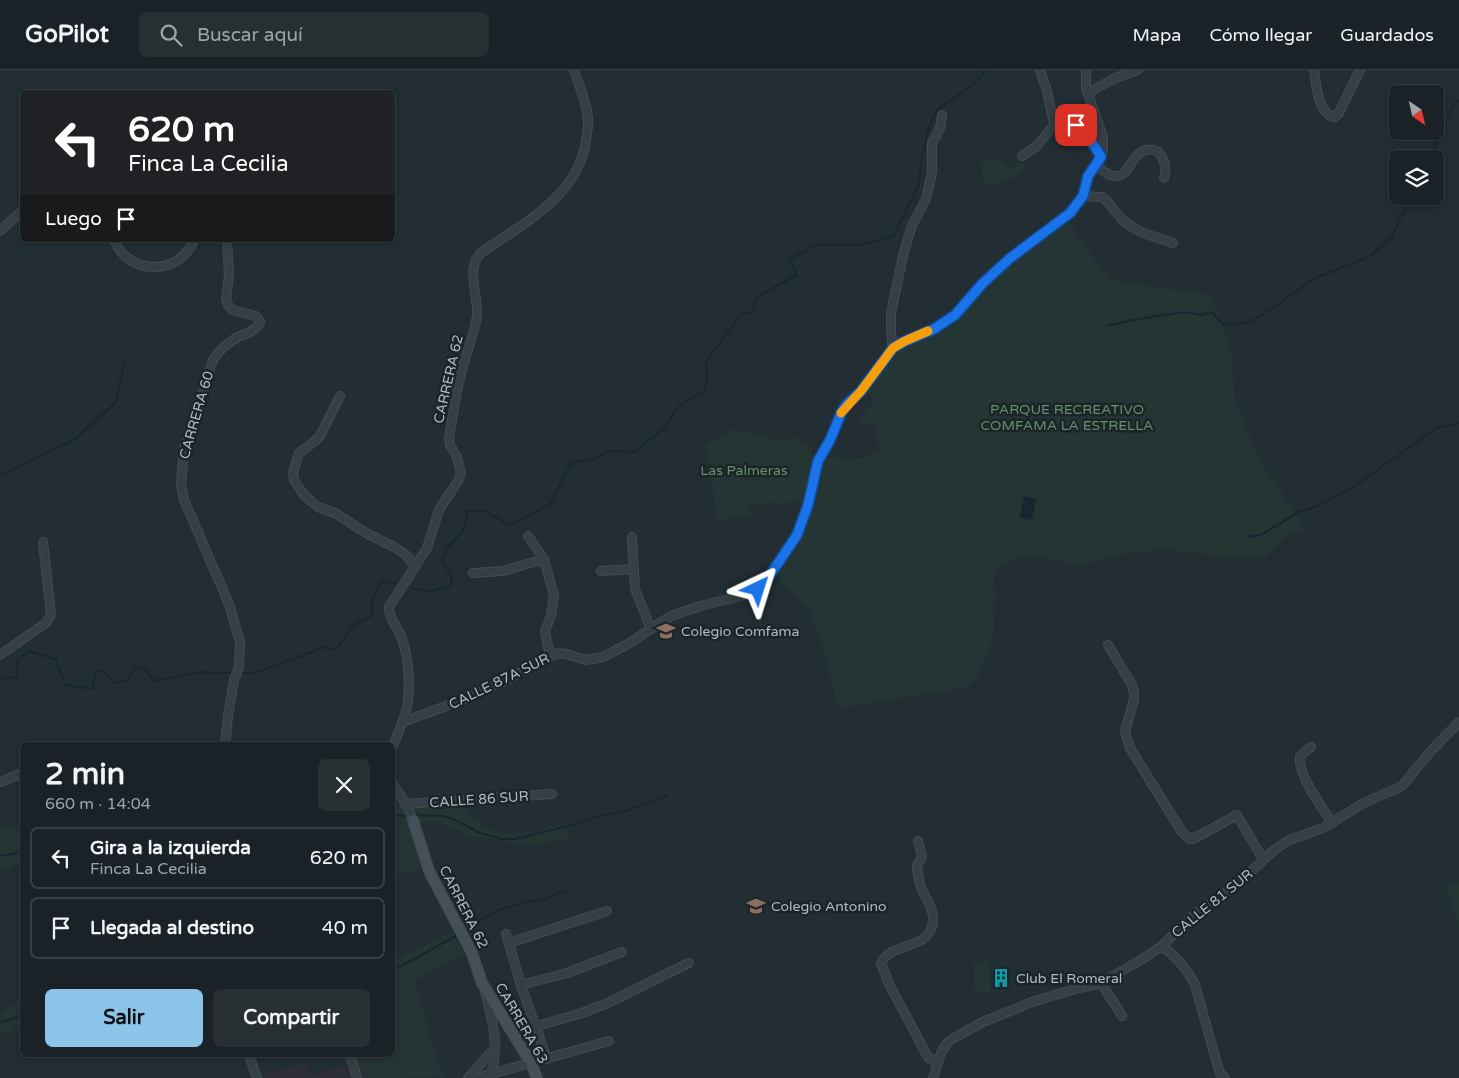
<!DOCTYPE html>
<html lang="es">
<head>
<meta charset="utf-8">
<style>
	:root { --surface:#1a2227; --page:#272f33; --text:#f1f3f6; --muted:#9fa4a7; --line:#383f44; --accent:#8cc5ea }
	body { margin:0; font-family:"Varela Round",sans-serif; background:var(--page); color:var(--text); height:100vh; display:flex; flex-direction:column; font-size:19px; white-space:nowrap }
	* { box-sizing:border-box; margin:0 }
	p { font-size:16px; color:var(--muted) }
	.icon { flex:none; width:28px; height:28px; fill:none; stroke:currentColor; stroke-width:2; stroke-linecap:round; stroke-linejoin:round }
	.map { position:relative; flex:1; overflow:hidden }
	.panel { position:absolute; left:20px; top:672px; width:375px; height:315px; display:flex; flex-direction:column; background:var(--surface); border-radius:8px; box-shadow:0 2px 8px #0003,0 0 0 1px var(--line) }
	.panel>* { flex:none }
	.top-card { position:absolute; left:20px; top:20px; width:375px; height:152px; border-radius:8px; box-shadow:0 2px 8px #0003,0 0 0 1px var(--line); background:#202124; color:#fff; overflow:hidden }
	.needle { width:32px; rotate:146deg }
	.controls { position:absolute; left:1389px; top:15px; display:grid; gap:10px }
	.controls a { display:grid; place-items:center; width:55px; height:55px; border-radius:8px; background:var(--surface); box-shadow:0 2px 8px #0003,0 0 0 1px var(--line); font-size:25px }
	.pin { position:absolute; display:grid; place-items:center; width:42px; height:42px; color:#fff; margin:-21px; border-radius:10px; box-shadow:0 2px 8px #0006 }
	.me { position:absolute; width:55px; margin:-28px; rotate:41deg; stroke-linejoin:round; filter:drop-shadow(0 0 4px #0008) }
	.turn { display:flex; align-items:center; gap:18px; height:105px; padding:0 25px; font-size:22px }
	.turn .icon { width:65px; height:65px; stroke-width:2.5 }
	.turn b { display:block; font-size:35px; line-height:42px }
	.then { display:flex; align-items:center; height:48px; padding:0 25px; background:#0003; gap:10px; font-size:19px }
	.round { display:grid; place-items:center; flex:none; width:52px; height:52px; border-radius:8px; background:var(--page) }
	.headline { display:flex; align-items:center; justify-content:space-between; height:85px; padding:0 25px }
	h1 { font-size:30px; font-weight:800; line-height:38px }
	.action { display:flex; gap:10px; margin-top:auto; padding:10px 25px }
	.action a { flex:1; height:58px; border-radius:8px; background:var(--accent); color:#111; font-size:20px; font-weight:800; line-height:58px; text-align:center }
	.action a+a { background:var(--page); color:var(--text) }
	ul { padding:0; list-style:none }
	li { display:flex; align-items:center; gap:15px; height:62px; margin:0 10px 8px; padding:0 15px; border:2px solid var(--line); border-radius:8px }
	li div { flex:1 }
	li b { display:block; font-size:19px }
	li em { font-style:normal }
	header { display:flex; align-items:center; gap:30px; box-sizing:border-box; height:70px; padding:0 25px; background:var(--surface); border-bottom:1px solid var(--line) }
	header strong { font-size:24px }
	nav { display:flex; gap:28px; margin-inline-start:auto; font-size:18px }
	.search { width:350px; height:45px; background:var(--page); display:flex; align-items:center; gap:12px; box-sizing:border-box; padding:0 18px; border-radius:8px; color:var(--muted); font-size:19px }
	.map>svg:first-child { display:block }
	.medical { fill:#2c2d37 }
	.green { fill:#243533 }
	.water { fill:#172730 }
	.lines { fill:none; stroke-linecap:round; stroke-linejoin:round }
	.stream { stroke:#172730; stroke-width:2 }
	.street-casing { stroke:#424b51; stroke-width:10 }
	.secondary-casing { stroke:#424b51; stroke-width:12 }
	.street { stroke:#353f45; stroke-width:8 }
	.secondary { stroke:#444f57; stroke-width:10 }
	.route-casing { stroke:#114b97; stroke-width:12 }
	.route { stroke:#1a73e8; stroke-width:9 }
	.slow { stroke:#f59e0b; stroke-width:9 }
	.labels { text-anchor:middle; stroke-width:5; stroke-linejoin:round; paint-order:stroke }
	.street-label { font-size:14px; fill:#b0bac1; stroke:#1b2429 }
	.park-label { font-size:14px; fill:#6a8f6b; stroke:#1b2429 }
	.poi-label { font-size:14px; fill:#b0bac1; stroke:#1b2429; text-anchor:start }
</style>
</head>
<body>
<header>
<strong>GoPilot</strong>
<div class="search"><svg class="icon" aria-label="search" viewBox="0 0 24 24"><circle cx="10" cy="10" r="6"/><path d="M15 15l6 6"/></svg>Buscar aquí</div>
<nav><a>Mapa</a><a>Cómo llegar</a><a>Guardados</a></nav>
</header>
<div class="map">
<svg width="1459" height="1008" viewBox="0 0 1459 1008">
	<rect width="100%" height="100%" fill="#222e34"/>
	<polygon class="medical" points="306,992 309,1005 346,995 350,1008 263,1008 262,1006"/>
	<g class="green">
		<path d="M999,88L1007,98L1010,99L1022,91L1025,95C1018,107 997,120 983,114L982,93L986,91Z"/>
		<polygon points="1069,150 1079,168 1110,210 1211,225 1231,280 1235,332 1260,391 1291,436 1305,461 1286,466 1266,486 1225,488 1206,484 1163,479 1115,485 1092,492 1076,494 1035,487 1013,488 997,498 993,514 998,529 993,534 994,563 989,580 977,608 964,618 838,638 825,582 809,539 774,505 796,474 811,444 826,387 866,388 880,380 875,357 856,352 876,329 863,321 898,277 932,266 958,251 983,218 1036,173"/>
		<path d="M733,359C750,362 778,375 794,367L813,378L810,384L815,386L803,432L749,435L751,445L717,450L706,374Z"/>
		<polygon points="403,732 421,799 393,805 392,736"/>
		<polygon points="461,733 472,749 494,761 515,764 565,754 569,768 531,776 468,765 433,750 420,753 415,738"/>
		<polygon points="3,757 22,759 22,794 0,801 0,758"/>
		<polygon points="1459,812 1459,859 1445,816"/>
		<polygon points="452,862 464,884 414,911 443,1007 362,1008 355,985 392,985 393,891"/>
		<polygon points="989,891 991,922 975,924 973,893"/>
		<polygon points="22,928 22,959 0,964 0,945"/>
	</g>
	<polygon class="water" points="1024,426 1036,429 1032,450 1020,448"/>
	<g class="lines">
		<g class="stream">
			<polyline points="1429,89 1455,33 1459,30"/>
			<polyline points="1107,256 1138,249 1184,242 1201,245 1212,242 1222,253 1233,255 1249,252 1272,239 1313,209 1369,187 1391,168 1411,126"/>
			<polyline points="0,405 74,370 116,332 124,292"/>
			<polyline points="1248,467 1261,465 1297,443 1322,434 1356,415 1437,358 1459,353"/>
			<polyline points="405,516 429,522 450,516 452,509 442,489 447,478 463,461 468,441 484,441 510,455 550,434 570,395 579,391 593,390 608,381 635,382 664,358 679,336 705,320 707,309 706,291 742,244 752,242 757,227 797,205 789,190 815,175 861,175 893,166 918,116 922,88 929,57 937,40 974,14 987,0"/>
			<polyline points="240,603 256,603 324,577 336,580 355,554 371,546 373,527 381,511 401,515"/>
			<polyline points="0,609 17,607 18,589 30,581 56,590 65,615 92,619 96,601 105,602 114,613 127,610 136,597 144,598 155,611 199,602 235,603"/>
			<polyline points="392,745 408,746"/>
			<polyline points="413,745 443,746 455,750 480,763 501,769 515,769 576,754 598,746 623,742 667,726"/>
			<polyline points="0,784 3,786 22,782"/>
			<polyline points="470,857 496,841 524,832 542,830 567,820"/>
			<polyline points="392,901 456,866"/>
			<polyline points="0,952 14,949 22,943"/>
		</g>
		<g class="street-casing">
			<g id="street">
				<polyline points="1040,0 1047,21 1053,49 1057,53 1076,55 1093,74 1101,87"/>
				<path d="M1314,0C1316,14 1318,45 1335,47L1339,43L1360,0"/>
				<polyline points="1088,23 1115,8 1138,0"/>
				<polyline points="1022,86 1037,76 1056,52"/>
				<path d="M1095,94C1101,99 1108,106 1115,106C1126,107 1129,94 1135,88C1143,78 1157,75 1163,89C1166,96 1166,100 1164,108"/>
				<path d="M1083,126L1102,127C1111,133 1115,143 1123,150C1137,163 1156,167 1173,173"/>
				<polyline points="0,161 22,141"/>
				<path d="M114,170C128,205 179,207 194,170"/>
				<polyline points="893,278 891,263 891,243 903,186 912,155 926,129 932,102 932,73 940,58 942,45"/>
				<polyline points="340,326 320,366 315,371 299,383 293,403 294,410 304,425 318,437 335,443 366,463 396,478 406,485 415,496"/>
				<polyline points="528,466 544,489 554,526 551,546 545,561 550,586"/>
				<polyline points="632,467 635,519 651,559"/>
				<polyline points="601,501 634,499"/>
				<polyline points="473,503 503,501 544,489"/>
				<polyline points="1108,575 1132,615 1134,623 1134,630 1125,661 1130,678 1182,762 1190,769 1193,769 1237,745 1263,789"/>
				<polyline points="0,585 46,553 51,544 43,472"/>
				<polyline points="403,652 465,629 503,612 550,586 558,583 566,584 586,590 603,587 628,574 663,551 674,545 700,536 749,524 764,513 789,479 797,465 808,435 819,391 830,370 842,341 861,321 889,282 898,274 934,259 955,245 983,214 1009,189 1064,148 1080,130 1083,126 1088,106 1101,87 1103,80 1103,67 1086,18 1086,0"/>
				<path d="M225,675L228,646L234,610L239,597L240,572L229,534L184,430L181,414L184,378L213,290C218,282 225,275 233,270C242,264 256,262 260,252L256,246L232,240L228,235L226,228L229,206L227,170"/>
				<path d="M392,677C397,666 403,653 406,641C411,621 409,588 402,569C398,557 389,550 389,537L427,478L439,440L458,411L461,403L457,387L450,375L449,368C453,345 456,322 462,300C466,283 476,260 477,244C478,224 465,197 482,182C524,153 577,127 586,71C587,65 588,58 588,52C588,35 579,16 574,0"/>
				<path d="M1311,677L1300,686C1297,704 1322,737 1332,753"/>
				<polyline points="0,712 22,703"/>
				<polyline points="392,713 408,737 413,750"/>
				<polyline points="405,734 552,724"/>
				<path d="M918,771L922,786C921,791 916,794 917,799C918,806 920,816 923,822C929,834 938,847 930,861C920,880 889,873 881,894L890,916L928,987L937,993"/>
				<polyline points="506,864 521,915 547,989"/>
				<polyline points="509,873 607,841"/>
				<path d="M1162,876C1177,888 1187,898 1195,915L1218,997L1220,1003L1225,1008"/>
				<polyline points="1101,913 1122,946"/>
				<polyline points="521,915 567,903 622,882"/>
				<path d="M485,922C493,952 500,977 490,1008"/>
				<polyline points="537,956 582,943 610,932 689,893"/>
				<polyline points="249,985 257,1008"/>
				<polyline points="350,985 357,1008"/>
				<polyline points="468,1008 495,978"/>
				<polyline points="477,1008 609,971"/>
				<polyline points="933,1008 941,983 946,974 952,969 983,952 1035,931 1079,918 1101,913 1144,888 1162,876 1189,849 1240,812 1273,781 1289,770 1323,758 1362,734 1402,716 1430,682 1459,652"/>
			</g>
		</g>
		<g class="secondary-casing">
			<polyline id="secondary" points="413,750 429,801 472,883 482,913 531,993 537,1008"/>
		</g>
		<use href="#street" class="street"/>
		<use href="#secondary" class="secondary"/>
	</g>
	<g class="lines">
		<g class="route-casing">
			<polyline id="route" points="758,519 770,505 797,465 808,435 818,391 830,370 842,341 847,334 861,321 893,278 905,271 934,259 955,245 982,214 1009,189 1070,143 1083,126 1088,106 1101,87 1093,74 1076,55"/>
		</g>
		<use href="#route" class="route"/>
		<polyline class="slow" points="841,343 861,321 893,278 905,271 928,261"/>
	</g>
	<defs>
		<g id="school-bare" transform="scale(1.5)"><path d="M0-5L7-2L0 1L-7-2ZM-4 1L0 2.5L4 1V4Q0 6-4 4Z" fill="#8d6e63" stroke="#1b2429" stroke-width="2.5" paint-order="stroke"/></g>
		<g id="building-bare" transform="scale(1.5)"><path d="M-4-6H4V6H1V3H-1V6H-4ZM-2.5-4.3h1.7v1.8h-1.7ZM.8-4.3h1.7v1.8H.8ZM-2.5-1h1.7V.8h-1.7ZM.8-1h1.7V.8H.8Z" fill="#0f9aa8" stroke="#1b2429" stroke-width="2.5" paint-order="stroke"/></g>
	</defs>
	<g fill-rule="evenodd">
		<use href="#school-bare" x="666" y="561"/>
		<use href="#school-bare" x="756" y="836"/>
		<use href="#building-bare" x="1001" y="908"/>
	</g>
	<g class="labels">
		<g class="street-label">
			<text transform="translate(448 309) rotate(-77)" y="5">CARRERA 62</text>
			<text transform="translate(196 345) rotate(-74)" y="5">CARRERA 60</text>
			<text transform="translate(499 611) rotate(-26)" y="5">CALLE 87A SUR</text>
			<text transform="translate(479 729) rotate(-4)" y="5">CALLE 86 SUR</text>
			<text transform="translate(1212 833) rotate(-39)" y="5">CALLE 81 SUR</text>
			<text transform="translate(464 837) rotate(63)" y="5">CARRERA 62</text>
			<text transform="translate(522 953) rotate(60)" y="5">CARRERA 63</text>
		</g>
		<g class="park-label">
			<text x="1067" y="344">PARQUE RECREATIVO<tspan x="1067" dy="16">COMFAMA LA ESTRELLA</tspan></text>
			<text x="744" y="405">Las Palmeras</text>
		</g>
		<g class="poi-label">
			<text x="681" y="566">Colegio Comfama</text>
			<text x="771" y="841">Colegio Antonino</text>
			<text x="1016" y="913">Club El Romeral</text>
		</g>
	</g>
</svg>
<div class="controls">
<a><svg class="needle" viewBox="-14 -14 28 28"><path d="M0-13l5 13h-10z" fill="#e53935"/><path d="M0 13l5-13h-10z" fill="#9fa4a7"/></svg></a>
<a><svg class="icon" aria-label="layers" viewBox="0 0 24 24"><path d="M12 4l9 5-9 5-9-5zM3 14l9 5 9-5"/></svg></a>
</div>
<div class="pin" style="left:1076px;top:55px;background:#d93025"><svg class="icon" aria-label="arrive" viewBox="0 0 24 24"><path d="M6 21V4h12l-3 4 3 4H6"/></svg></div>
<svg class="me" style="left:758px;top:519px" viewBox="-20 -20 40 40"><path d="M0-17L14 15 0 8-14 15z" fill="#1a73e8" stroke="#fff" stroke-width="4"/></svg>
<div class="top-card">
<div class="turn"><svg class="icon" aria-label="left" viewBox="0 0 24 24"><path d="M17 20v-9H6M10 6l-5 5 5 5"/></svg><div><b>620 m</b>Finca La Cecilia</div></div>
<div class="then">Luego<svg class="icon" aria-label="arrive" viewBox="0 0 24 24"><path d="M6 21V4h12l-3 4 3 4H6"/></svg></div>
</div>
<section class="panel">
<div class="headline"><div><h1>2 min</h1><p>660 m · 14:04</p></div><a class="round"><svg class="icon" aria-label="close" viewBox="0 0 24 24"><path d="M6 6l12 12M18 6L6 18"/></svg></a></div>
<ul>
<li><svg class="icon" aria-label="left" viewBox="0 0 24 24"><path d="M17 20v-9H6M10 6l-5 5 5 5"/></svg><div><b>Gira a la izquierda</b><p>Finca La Cecilia</p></div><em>620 m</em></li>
<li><svg class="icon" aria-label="arrive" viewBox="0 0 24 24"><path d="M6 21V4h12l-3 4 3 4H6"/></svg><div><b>Llegada al destino</b></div><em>40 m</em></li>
</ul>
<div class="action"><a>Salir</a><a>Compartir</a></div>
</section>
</div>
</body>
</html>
